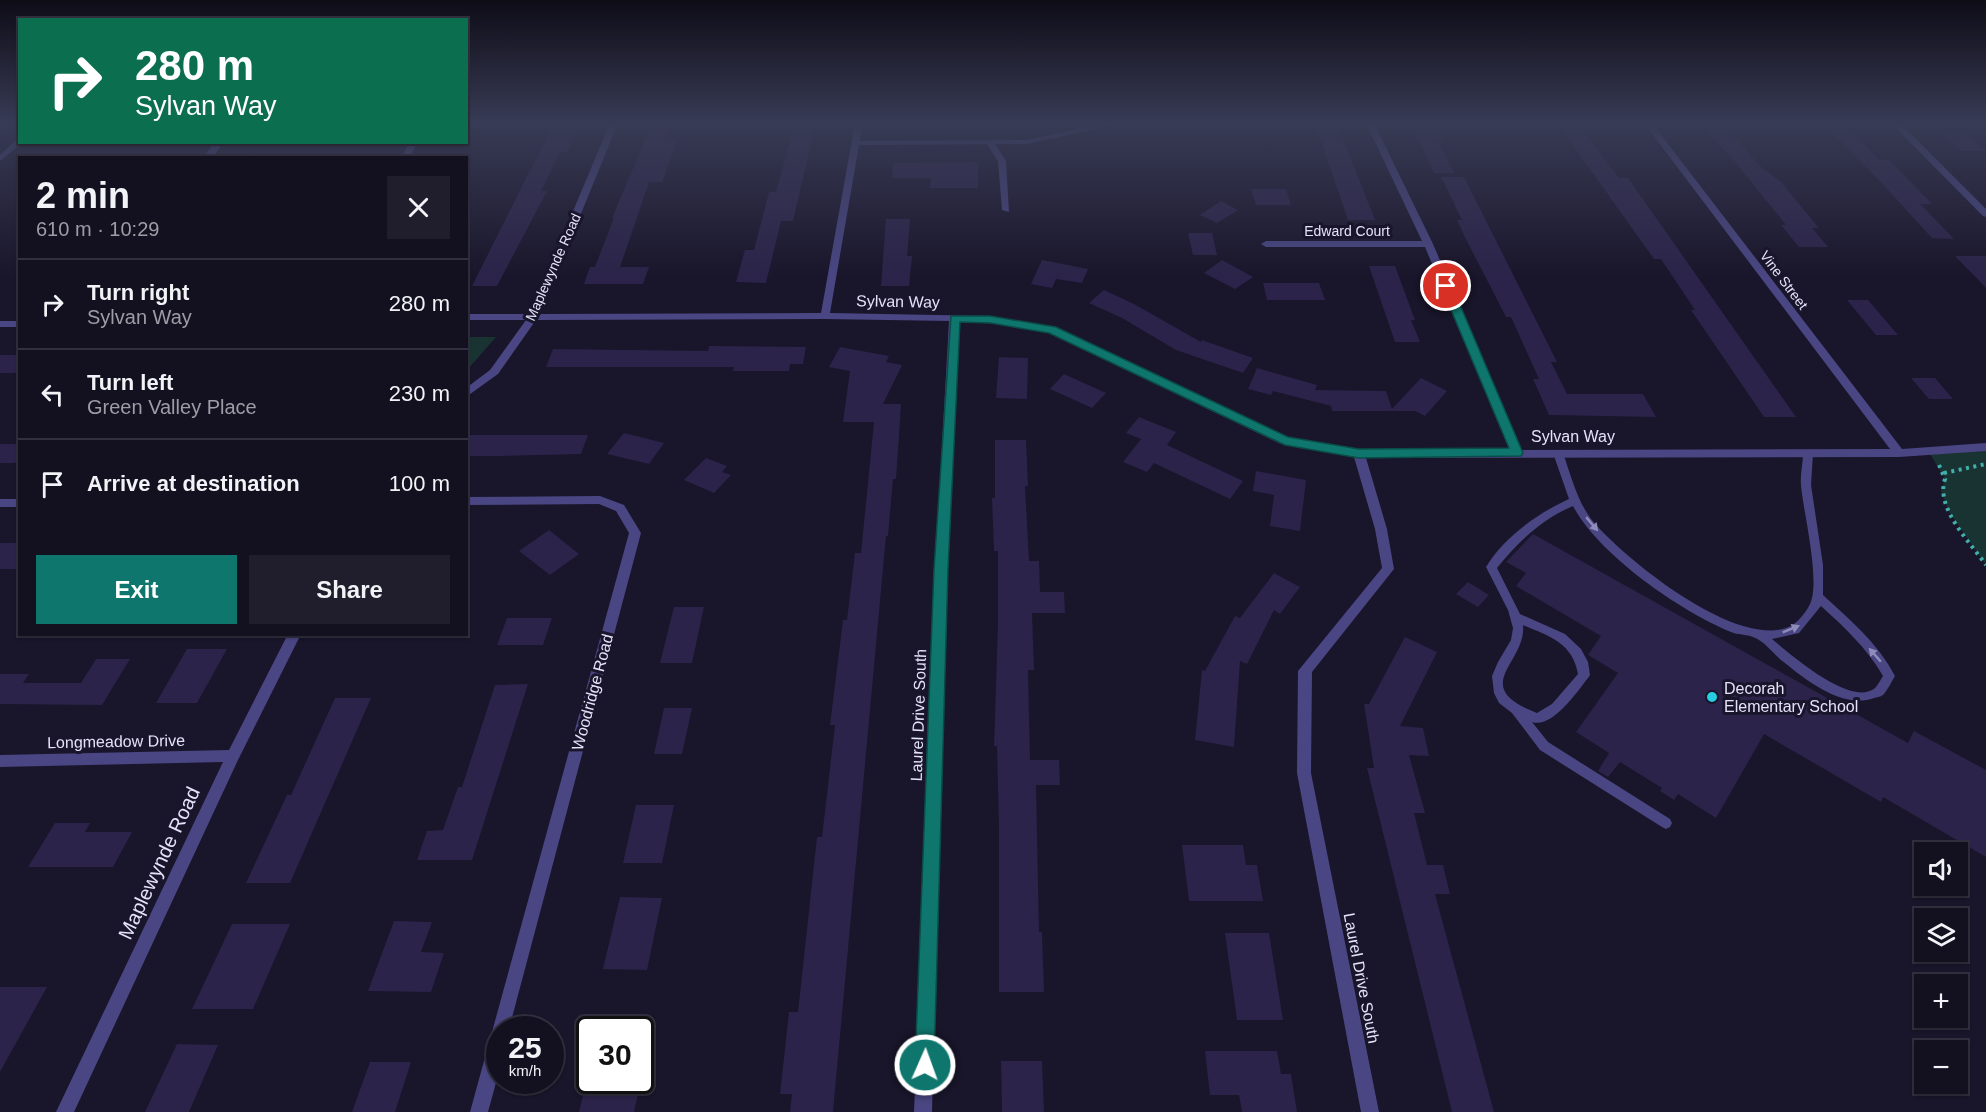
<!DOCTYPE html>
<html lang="en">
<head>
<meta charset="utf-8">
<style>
	:root { --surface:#131020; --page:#201e2d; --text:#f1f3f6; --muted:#9d9da5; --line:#32303e; --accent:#0f766e }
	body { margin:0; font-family:Helvetica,sans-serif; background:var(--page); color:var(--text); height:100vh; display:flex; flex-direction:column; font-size:22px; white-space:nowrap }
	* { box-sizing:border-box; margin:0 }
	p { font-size:20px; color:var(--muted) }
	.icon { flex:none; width:33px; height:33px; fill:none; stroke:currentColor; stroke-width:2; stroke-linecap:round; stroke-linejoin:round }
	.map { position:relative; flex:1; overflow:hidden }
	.details { position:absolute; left:18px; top:156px; width:450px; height:480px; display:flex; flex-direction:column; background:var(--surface); border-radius:0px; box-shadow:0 2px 4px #0004,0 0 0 2px var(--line) }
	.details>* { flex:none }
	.banner { position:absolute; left:18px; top:18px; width:450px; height:126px; border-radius:0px; box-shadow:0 2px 4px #0004,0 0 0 2px var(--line); background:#0b6e4f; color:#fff; overflow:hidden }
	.controls { position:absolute; left:1914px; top:842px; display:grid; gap:12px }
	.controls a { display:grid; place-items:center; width:54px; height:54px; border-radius:0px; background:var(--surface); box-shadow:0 2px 4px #0004,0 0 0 2px var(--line); font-size:30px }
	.speed { position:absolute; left:486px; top:1016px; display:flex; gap:12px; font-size:30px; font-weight:700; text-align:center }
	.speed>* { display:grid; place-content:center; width:78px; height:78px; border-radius:50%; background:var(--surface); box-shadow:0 2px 4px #0004,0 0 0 2px var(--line); line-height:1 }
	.speed small { font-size:15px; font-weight:400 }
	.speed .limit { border:3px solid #111; border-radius:9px; background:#fff; color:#111 }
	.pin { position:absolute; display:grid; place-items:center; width:51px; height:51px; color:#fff; margin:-26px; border:3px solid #fff; border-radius:50%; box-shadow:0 2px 6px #0007 }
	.me { position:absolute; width:66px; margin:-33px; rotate:2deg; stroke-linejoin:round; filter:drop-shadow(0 0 4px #0008) }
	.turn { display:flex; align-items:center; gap:21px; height:126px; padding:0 18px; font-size:27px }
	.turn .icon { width:78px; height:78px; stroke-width:2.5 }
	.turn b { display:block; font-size:42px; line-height:51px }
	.round { display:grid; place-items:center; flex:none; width:63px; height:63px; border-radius:0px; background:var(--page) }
	.summary { display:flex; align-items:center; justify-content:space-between; height:102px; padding:0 18px }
	h1 { font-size:36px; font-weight:600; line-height:45px }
	.primary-button { display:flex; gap:12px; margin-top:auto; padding:12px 18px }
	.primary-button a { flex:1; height:69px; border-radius:0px; background:var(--accent); color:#fff; font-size:24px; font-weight:600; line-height:69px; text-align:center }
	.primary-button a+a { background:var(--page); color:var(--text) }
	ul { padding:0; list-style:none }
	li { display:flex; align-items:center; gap:18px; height:90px; padding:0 18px; border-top:2px solid var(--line) }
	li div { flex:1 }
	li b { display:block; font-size:22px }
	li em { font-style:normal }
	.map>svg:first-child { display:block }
	.green { fill:#193333 }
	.building { fill:#2b2349 }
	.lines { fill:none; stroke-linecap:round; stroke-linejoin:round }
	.path { stroke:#42afaa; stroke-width:4; stroke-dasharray:3 4.5; stroke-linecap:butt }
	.service { fill:#494683; fill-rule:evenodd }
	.minor { fill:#494683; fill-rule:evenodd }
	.tertiary { fill:#494683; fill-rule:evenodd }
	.oneway { fill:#8f8cb9 }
	.route { fill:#0f766e; stroke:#0a4d48; stroke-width:1.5 }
	.poi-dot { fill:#27cee2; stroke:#19152a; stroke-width:2 }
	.labels { text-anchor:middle; stroke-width:6; stroke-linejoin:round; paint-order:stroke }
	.far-street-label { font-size:14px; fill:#e5e2fb; stroke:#19152a }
	.street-label { font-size:16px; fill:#e5e2fb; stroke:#19152a }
	.poi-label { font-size:16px; fill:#e5e2fb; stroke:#19152a; text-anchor:start }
	.near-street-label { font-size:20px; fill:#e5e2fb; stroke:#19152a }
</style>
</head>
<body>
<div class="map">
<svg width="1986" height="1112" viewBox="0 0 1986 1112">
	<rect width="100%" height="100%" fill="#19152a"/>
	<g class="green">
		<polygon points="467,337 496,337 467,370 466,337"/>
		<polygon points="1986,447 1986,565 1949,512 1941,491 1945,479 1929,452"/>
	</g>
	<g class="building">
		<polygon points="554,123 581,123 567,152 560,152 541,191 547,191 497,286 472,286"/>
		<polygon points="1315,123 1337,123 1375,220 1348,220"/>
		<polygon points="1411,123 1434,123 1443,141 1438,141 1454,173 1434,173"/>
		<polygon points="1699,123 1722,123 1760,166 1781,182 1819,228 1812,228 1828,247 1799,247 1781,225 1786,225 1736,163"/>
		<polygon points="1822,123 1844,123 1879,160 1889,160 1932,204 1920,204 1954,239 1932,238 1879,180"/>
		<polygon points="794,126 815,126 793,221 781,221 766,283 736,282 745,250 754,250 769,192 776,192"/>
		<polygon points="1560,127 1581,127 1619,178 1628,178 1796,417 1764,417 1691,310 1695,310 1661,259 1654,259"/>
		<polygon points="650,129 671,129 667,138 678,139 662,182 649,182 620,267 649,267 643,284 584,284 590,267 595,267 614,218 612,218"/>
		<polygon points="1943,134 1966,134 1985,151 1961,151"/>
		<polygon points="978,162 978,188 930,188 931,178 892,178 893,163"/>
		<polygon points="1441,177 1464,177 1557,362 1551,362 1567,394 1643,394 1656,417 1549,415 1533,379 1539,379 1511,317 1506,317 1466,239 1457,220 1462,220"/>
		<polygon points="1251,189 1286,189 1291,205 1256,205"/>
		<polygon points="1221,201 1238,210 1217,223 1200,215"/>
		<polygon points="886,219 910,219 907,256 912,256 909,286 881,286"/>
		<polygon points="1188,233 1212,233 1217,255 1193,255"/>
		<polygon points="1955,256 1986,256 1986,288"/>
		<polygon points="1042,260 1088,269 1082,283 1056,279 1052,288 1031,284"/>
		<polygon points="1222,260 1253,277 1235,289 1204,273"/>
		<polygon points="1369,266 1395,266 1415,320 1411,320 1420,342 1395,342"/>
		<polygon points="1263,283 1319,283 1325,300 1267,300"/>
		<polygon points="1104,290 1134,304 1201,342 1202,340 1253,358 1243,373 1176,350 1122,318 1089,303"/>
		<polygon points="1847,300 1868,300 1898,335 1876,335"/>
		<polygon points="709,346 806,347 803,364 790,364 789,371 733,371 734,367 546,367 553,349 708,351"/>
		<polygon points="840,347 889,356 886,362 902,365 883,404 901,404 899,436 896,479 893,479 888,536 886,536 833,1112 790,1112 792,1094 780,1094 789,1012 798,1012 817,837 822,837 835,725 830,725 843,620 847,620 855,553 861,553 874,422 843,422 850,371 829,367"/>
		<polygon points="0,355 20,355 20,368 15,373 0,373"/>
		<polygon points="999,357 1028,358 1027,399 996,398"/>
		<polygon points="1257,368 1317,385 1315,390 1386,391 1392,409 1421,378 1447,391 1425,416 1415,411 1332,411 1331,406 1273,391 1271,395 1248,389"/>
		<polygon points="1064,374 1106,393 1092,408 1050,389"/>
		<polygon points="1911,378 1935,378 1953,399 1929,399"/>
		<polygon points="1139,417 1176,432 1167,445 1243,481 1230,499 1154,463 1147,472 1123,462 1141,439 1126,433"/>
		<polygon points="624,433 664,443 649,464 607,454"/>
		<polygon points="466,435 588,435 581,454 500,456 466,456"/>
		<polygon points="995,440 1026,440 1028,486 1025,486 1029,561 1039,561 1040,592 1064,592 1065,613 1032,613 1034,670 1028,670 1030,760 1059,760 1060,785 1036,785 1039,932 1042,932 1044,992 999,992 999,828 997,746 994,746 998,625 998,551 994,551 992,498 995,498"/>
		<polygon points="0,444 20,444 20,457 15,463 0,463"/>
		<polygon points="706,458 727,466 722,472 731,475 714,493 684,480"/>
		<polygon points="1256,471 1306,480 1300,531 1270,526 1274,495 1253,491"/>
		<polygon points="549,530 579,554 550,575 519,551"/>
		<polygon points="1533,534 1908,743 1914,731 1986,770 1986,857 1883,797 1881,802 1764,734 1716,818 1678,794 1674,800 1660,791 1662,788 1620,762 1608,777 1598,771 1609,753 1576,732 1618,673 1588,655 1601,636 1516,586 1526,573 1506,562"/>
		<rect x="0" y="543" width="20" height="26"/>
		<polygon points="1274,573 1300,587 1280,614 1274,610 1247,664 1240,661 1234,747 1195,740 1202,670 1205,671 1235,616 1240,618"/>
		<polygon points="1468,582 1489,595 1478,607 1456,594"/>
		<polygon points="674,607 704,607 692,663 660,663"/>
		<polygon points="507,618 552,618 543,645 497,645"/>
		<polygon points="1405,637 1437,652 1400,726 1423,728 1429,756 1409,755 1425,813 1414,813 1427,865 1443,865 1450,894 1435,894 1494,1112 1452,1112 1367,768 1374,768 1364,704 1369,704"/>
		<polygon points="187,649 227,649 197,703 156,703"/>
		<polygon points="96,659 130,659 102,705 0,704 0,674 29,674 23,683 81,683"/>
		<polygon points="528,684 472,860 417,860 427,831 443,830 458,787 462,787 495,685"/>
		<polygon points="335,698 371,698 290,883 246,883 287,795 291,795"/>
		<polygon points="664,708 692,708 682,754 654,754"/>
		<polygon points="636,805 674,805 662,863 623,863"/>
		<polygon points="55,823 90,823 85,832 132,832 113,867 28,867"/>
		<polygon points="1182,845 1243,845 1246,865 1257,865 1263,901 1189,901"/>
		<polygon points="620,897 662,898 647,970 603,969"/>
		<polygon points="394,921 432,922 421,952 444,953 431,992 368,991"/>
		<polygon points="232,924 290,924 253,1009 192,1009"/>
		<polygon points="1225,933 1269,933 1283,1020 1237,1020"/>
		<polygon points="0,987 47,987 0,1072"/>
		<polygon points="177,1044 218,1045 189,1112 145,1112"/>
		<polygon points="1205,1051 1277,1051 1281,1074 1291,1074 1297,1112 1242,1112 1239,1095 1210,1095"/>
		<polygon points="1001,1061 1042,1061 1044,1112 1002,1112"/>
		<polygon points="370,1062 411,1062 395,1112 352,1112"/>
		<polygon points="587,1080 641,1080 634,1112 579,1112"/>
	</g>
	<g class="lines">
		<g class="path">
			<path d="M1939,465L1945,479C1935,508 1970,542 1986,565"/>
			<polyline points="1944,473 1986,464"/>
		</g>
		<g class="service">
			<polygon points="987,141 993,141 1006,161 1009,212 1002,210 998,161 986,143"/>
			<path d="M1558,450L1563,453C1571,476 1577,500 1591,519C1623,558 1739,652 1791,626C1797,623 1806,612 1809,606C1822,584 1803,512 1801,485C1800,474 1803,464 1803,453L1808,450L1811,451L1813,453L1811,485L1823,565V595C1850,620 1878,643 1895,676C1892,681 1887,691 1883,695C1880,697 1877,697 1874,698C1842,710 1805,679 1781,660C1773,653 1763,640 1753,637C1746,634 1738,635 1731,632C1680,611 1599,555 1573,506C1542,519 1518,542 1497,568L1520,614L1565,634L1581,649L1588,662L1590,675L1588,678C1577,692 1552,729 1532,722L1548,742L1670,819L1672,823L1670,827L1666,829L1662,827L1540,750L1512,713L1499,703L1494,693L1492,676L1498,662L1511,640L1513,628L1508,610L1486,567C1504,537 1538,513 1569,499L1553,453ZM1821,606C1844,627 1867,648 1883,676C1881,679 1878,685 1875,688C1851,708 1790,654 1772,639L1799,633ZM1523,625C1549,636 1573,643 1578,674L1552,704L1537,713C1467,686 1527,663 1523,625Z"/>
		</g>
		<g class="minor">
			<polygon points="610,123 618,123 540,314 821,313 855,123 863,123 860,141 1026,140 1104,123 1122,123 1026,144 859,145 830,313 990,316 1055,328 1287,438 1359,450 1510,450 1425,247 1266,247 1261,244 1266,241 1422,241 1366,123 1374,123 1433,244 1521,450 1890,449 1644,123 1652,123 1902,449 1986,443 1986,451 1899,457 1366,458 1387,529 1394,569 1312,672 1311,773 1379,1112 1361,1112 1297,773 1298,671 1382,568 1375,529 1354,457 1281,444 1049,333 990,322 959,321 947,569 932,1112 914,1112 935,569 949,321 825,319 536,320 498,374 466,397 466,388 490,370 526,320 466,320 466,314 530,314"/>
			<polygon points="1891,123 1900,123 1986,209 1986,217 1983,216"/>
			<polygon points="215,142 224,142 212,158 203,158"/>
			<polygon points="410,142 418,142 409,158 401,158"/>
			<rect x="0" y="321" width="20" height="6"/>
			<polygon points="600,496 624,505 641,533 509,1029 500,1029 500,1068 488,1112 470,1112 629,533 616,511 599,504 466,505 466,497"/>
			<rect x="0" y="499" width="20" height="8"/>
			<polygon points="288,634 301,634 238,760 74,1112 56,1112 223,762 0,767 0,755 229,750"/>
		</g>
		<polygon class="tertiary" points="17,139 20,139 20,142 23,142 0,161 0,155"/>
	</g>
	<defs><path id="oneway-solid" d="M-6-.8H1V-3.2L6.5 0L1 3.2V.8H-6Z" transform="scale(1.5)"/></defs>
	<g class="oneway">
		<use href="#oneway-solid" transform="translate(1592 524) rotate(50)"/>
		<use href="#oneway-solid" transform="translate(1791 629) rotate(-22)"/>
		<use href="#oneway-solid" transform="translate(1875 655) rotate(-131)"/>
	</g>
	<linearGradient id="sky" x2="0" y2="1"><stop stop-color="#0e0c17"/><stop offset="0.44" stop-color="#383b55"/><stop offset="1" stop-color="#383b55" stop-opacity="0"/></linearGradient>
	<rect width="1986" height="279" fill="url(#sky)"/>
	<polygon class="route" points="1446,283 1452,286 1523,453 1521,456 1359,458 1285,445 1049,333 990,323 960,322 948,569 934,1065 931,1072 925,1074 918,1072 915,1065 934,569 951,316 990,316 1056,327 1288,437 1359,449 1509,448 1441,286"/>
	<circle class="poi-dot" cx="1712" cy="697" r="6"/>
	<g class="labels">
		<g class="far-street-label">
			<text x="1347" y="236">Edward Court</text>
			<text transform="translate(553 267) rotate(-66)" y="5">Maplewynde Road</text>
			<text transform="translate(1784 280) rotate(53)" y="5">Vine Street</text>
		</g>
		<g class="street-label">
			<text transform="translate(898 301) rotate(1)" y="6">Sylvan Way</text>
			<text x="1573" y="442">Sylvan Way</text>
			<text transform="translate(592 692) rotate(-75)" y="6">Woodridge Road</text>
			<text transform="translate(918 715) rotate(-88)" y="6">Laurel Drive South</text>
			<text transform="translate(116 741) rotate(-1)" y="6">Longmeadow Drive</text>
			<text transform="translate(1362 978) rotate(79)" y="6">Laurel Drive South</text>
		</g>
		<g class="poi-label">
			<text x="1724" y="694">Decorah<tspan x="1724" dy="18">Elementary School</tspan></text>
		</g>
		<g class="near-street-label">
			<text transform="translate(159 863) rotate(-65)" y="7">Maplewynde Road</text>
		</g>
	</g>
</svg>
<div class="controls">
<a><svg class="icon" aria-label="sound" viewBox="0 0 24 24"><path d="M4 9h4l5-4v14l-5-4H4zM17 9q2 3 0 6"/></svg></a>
<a><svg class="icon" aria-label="layers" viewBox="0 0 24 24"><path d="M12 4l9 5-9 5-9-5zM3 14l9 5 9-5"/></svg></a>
<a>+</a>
<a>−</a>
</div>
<div class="speed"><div>25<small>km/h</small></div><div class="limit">30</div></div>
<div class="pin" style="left:1446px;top:286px;background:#d93025"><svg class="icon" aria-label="arrive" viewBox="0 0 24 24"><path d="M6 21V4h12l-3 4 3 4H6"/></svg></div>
<svg class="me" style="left:925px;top:1065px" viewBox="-20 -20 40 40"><circle r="17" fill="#0f766e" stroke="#fff" stroke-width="3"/><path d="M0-11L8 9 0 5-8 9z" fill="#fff"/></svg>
<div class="banner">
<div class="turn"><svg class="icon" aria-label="right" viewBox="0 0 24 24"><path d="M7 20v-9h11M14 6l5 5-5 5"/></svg><div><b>280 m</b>Sylvan Way</div></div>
</div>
<section class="details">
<div class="summary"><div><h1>2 min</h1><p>610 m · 10:29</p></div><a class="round"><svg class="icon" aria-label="close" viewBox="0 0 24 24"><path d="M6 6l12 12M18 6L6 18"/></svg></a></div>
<ul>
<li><svg class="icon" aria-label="right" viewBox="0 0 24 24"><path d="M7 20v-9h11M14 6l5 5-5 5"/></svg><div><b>Turn right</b><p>Sylvan Way</p></div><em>280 m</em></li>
<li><svg class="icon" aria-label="left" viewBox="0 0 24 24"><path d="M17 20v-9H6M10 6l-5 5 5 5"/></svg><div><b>Turn left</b><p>Green Valley Place</p></div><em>230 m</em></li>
<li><svg class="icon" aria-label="arrive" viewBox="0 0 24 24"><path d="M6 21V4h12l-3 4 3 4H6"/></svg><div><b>Arrive at destination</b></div><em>100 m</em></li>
</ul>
<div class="primary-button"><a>Exit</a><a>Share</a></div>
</section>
</div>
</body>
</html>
